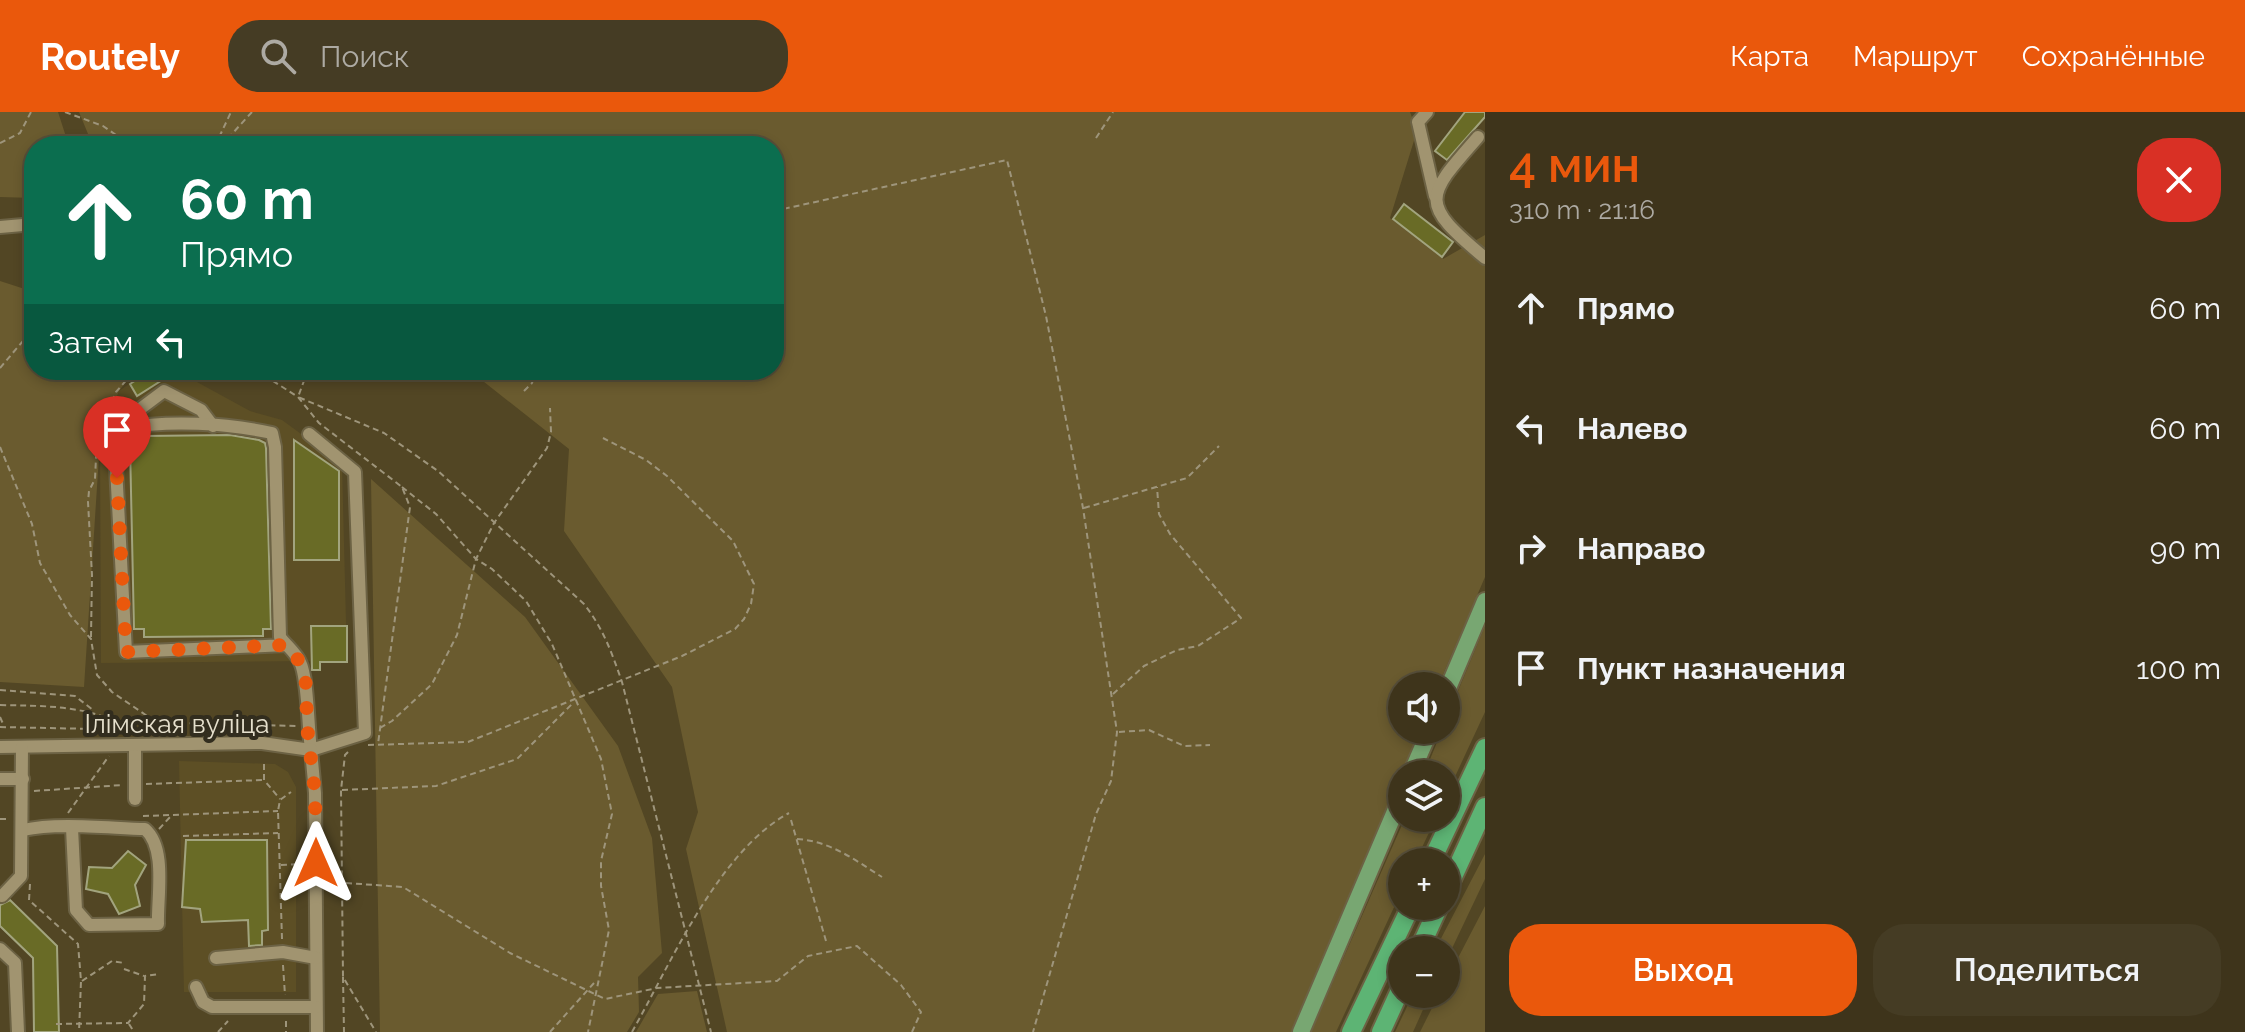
<!DOCTYPE html>
<html lang="ru">
<head>
<meta charset="utf-8">
<style>
	:root { --surface:#3e341b; --page:#453c24; --text:#f1f3f6; --muted:#adaaa3; --line:#574f3a; --accent:#ea580c }
	body { margin:0; font-family:Raleway,sans-serif; background:var(--page); color:var(--text); height:100vh; display:flex; flex-direction:column; font-size:30px; white-space:nowrap }
	* { box-sizing:border-box; margin:0 }
	p { font-size:26px; color:var(--muted) }
	.icon { flex:none; width:44px; height:44px; fill:none; stroke:currentColor; stroke-width:2; stroke-linecap:round; stroke-linejoin:round }
	.map { position:relative; flex:1; overflow:hidden }
	.panel { display:flex; flex-direction:column; background:var(--surface); width:760px }
	.panel>* { flex:none }
	.banner { position:absolute; left:24px; top:24px; width:760px; height:244px; border-radius:32px; box-shadow:0 4px 12px #0003,0 0 0 2px var(--line); background:#0b6e4f; color:#fff; overflow:hidden }
	.controls { position:absolute; left:1388px; top:560px; display:grid; gap:16px }
	.controls a { display:grid; place-items:center; width:72px; height:72px; border-radius:50%; background:var(--surface); box-shadow:0 4px 12px #0003,0 0 0 2px var(--line); font-size:40px }
	.pin { position:absolute; display:grid; place-items:center; width:68px; height:68px; color:#fff; margin:-82px -34px; border-radius:50% 50% 50% 0; rotate:-45deg; box-shadow:0 0 8px #0007 }
	.pin .icon { rotate:45deg }
	.me { position:absolute; width:88px; margin:-44px; rotate:0deg; stroke-linejoin:round; filter:drop-shadow(0 0 6px #0008) }
	.turn { display:flex; align-items:center; gap:28px; height:168px; padding:0 24px; font-size:36px }
	.turn .icon { width:104px; height:104px; stroke-width:2.5 }
	.turn b { display:block; font-size:56px; line-height:68px }
	.then { display:flex; align-items:center; height:76px; padding:0 24px; background:#0003; gap:16px; font-size:30px }
	.round { display:grid; place-items:center; flex:none; width:84px; height:84px; border-radius:32px; background:var(--page) }
	.summary { display:flex; align-items:center; justify-content:space-between; height:136px; padding:0 24px }
	h1 { font-size:48px; font-weight:600; line-height:60px; color:var(--accent) }
	.action { display:flex; gap:16px; margin-top:auto; padding:16px 24px }
	.action a { flex:1; height:92px; border-radius:32px; background:var(--accent); color:#fff; font-size:32px; font-weight:600; line-height:92px; text-align:center }
	.action a+a { background:var(--page); color:var(--text) }
	ul { padding:0; list-style:none }
	li { display:flex; align-items:center; gap:24px; height:120px; padding:0 24px }
	li div { flex:1 }
	li b { display:block; font-size:30px }
	li em { font-style:normal }
	header { display:flex; align-items:center; gap:48px; box-sizing:border-box; height:112px; padding:0 40px; background:var(--accent); color:#fff }
	header strong { font-size:38px }
	nav { display:flex; gap:44px; margin-inline-start:auto; font-size:28px }
	.search { width:560px; height:72px; background:var(--page); display:flex; align-items:center; gap:20px; box-sizing:border-box; padding:0 28px; border-radius:32px; color:var(--muted); font-size:30px }
	main { display:flex; flex:1; min-height:0 }
	.map>svg:first-child { display:block }
	.built { fill:#5d4f25 }
	.green { fill:#6a5b2f }
	.building { fill:#696b26; stroke:#a2a47e; stroke-width:2 }
	.lines { fill:none; stroke-linecap:round; stroke-linejoin:round }
	.minor-casing { stroke:#6c6244; stroke-width:16 }
	.major-casing { stroke:#6c6244; stroke-width:20 }
	.highway-casing { stroke:#6c6244; stroke-width:22 }
	.path { stroke:#9e957b; stroke-width:2; stroke-dasharray:6 4; stroke-linecap:butt }
	.minor { stroke:#a19470; stroke-width:12 }
	.major { stroke:#78a772; stroke-width:16 }
	.highway { stroke:#5db474; stroke-width:18 }
	.route { stroke:#ea580c; stroke-width:14; stroke-dasharray:0 25.2 }
	.labels { text-anchor:middle; stroke-width:8; stroke-linejoin:round; paint-order:stroke }
	.street-label { font-size:26px; fill:#e6e0cd; stroke:#322d1e }
</style>
</head>
<body>
<header>
<strong>Routely</strong>
<div class="search"><svg class="icon" aria-label="search" viewBox="0 0 24 24"><circle cx="10" cy="10" r="6"/><path d="M15 15l6 6"/></svg>Поиск</div>
<nav><a>Карта</a><a>Маршрут</a><a>Сохранённые</a></nav>
</header>
<main>
<div class="map">
<svg width="1485" height="920" viewBox="0 0 1485 920">
	<rect width="100%" height="100%" fill="#524624"/>
	<g class="built">
		<polygon points="149,258 175,258 250,299 282,308 342,352 347,550 320,550 320,558 311,558 310,549 101,551 100,329 119,279"/>
		<polygon points="179,649 275,652 288,660 296,675 296,880 184,880"/>
	</g>
	<g class="green">
		<polygon points="0,0 58,0 69,34 34,34 34,86 0,85"/>
		<polygon points="79,0 1410,0 1417,19 1390,106 1443,147 1485,123 1485,465 1438,574 1402,574 1402,618 1420,618 1291,920 727,920 686,737 698,700 672,575 564,419 569,337 469,258 774,258 774,34 93,34"/>
		<polygon points="0,169 34,180 34,258 129,258 129,265 119,279 100,329 84,575 0,570"/>
		<polygon points="371,367 525,505 618,634 652,726 662,841 638,865 639,900 627,920 380,920"/>
		<polygon points="1485,514 1485,600 1446,684 1446,662 1424,662 1442,618 1446,618 1446,608"/>
		<polygon points="1405,706 1436,706 1415,750 1402,750 1402,778 1336,920 1311,920"/>
		<polygon points="1485,742 1485,767 1446,849 1446,838 1435,838"/>
		<polygon points="1485,794 1485,920 1420,920 1439,882 1446,882 1446,869"/>
		<polygon points="697,879 707,920 636,920 658,882"/>
		<polygon points="1413,882 1430,882 1413,920 1395,920"/>
	</g>
	<g class="building">
		<polygon points="1465,0 1485,0 1485,5 1447,48 1435,39"/>
		<polygon points="1404,92 1453,130 1442,145 1393,107"/>
		<polygon points="152,258 162,258 167,265 137,284 130,272"/>
		<polygon points="230,323 259,328 265,331 266,336 271,517 263,517 263,524 144,525 144,517 134,517 130,333 142,333 144,324"/>
		<polygon points="294,328 339,359 339,448 294,448"/>
		<polygon points="311,514 347,514 347,550 320,550 320,558 312,558"/>
		<polygon points="186,728 267,728 268,818 262,819 262,833 249,834 248,808 202,810 200,797 182,795"/>
		<polygon points="128,739 146,753 135,773 140,794 119,802 108,782 86,777 89,755 112,756"/>
		<polygon points="10,788 57,834 59,920 34,920 33,846 0,814 0,793"/>
	</g>
	<g class="lines">
		<g class="minor-casing">
			<g id="minor">
				<polyline points="1427,0 1418,10 1435,84"/>
				<path d="M1478,25C1424,86 1419,91 1485,146"/>
				<polyline points="0,115 34,112"/>
				<polyline points="123,316 132,303 164,279 201,298 213,314"/>
				<path d="M286,533L126,540L115,337L123,316C171,308 225,311 272,321L275,335L280,525C286,533 296,541 300,550C308,565 308,617 311,638L365,621L355,360L309,322"/>
				<polyline points="135,633 135,687"/>
				<polyline points="0,635 262,631 311,638 315,681 317,920"/>
				<polyline points="0,667 23,667"/>
				<path d="M23,718C58,710 108,716 145,717C167,736 157,785 158,812L89,813L76,798L72,716"/>
				<polyline points="2,784 21,764 22,635"/>
				<polyline points="0,837 15,851 18,920"/>
				<polyline points="216,846 283,840 316,846"/>
				<polyline points="196,875 203,890 212,895 316,895"/>
			</g>
		</g>
		<g class="major-casing">
			<g id="major">
				<polyline points="1446,581 1485,489"/>
				<polyline points="1411,662 1430,618"/>
				<polyline points="1301,920 1402,683"/>
			</g>
		</g>
		<g class="highway-casing">
			<g id="highway">
				<polyline points="1431,750 1485,636"/>
				<polyline points="1446,780 1485,695"/>
				<polyline points="1419,838 1439,794"/>
				<polyline points="1351,920 1411,794"/>
				<polyline points="1381,920 1402,874"/>
			</g>
		</g>
		<g class="path">
			<polyline points="65,0 103,14 132,34"/>
			<polyline points="1096,26 1113,0"/>
			<polyline points="0,31 20,21 31,0"/>
			<polyline points="215,34 231,0"/>
			<polyline points="221,34 252,0"/>
			<polyline points="774,99 1007,48 1046,204 1083,396 1117,620 1111,669 1096,702 1033,920"/>
			<polyline points="0,256 34,216"/>
			<polyline points="256,258 298,285 319,311 402,375 410,395 378,632"/>
			<path d="M308,258L298,285L384,321L438,359L584,492C603,516 612,541 622,570L711,920"/>
			<polyline points="524,279 532,271 537,258"/>
			<polyline points="0,335 32,412 40,451 70,503 91,527 97,563 112,580 156,610"/>
			<polyline points="402,375 436,402 476,447 492,457 526,489 552,532 601,647 612,702 601,749 601,774 609,818 588,920"/>
			<polyline points="1084,396 1187,366 1219,334"/>
			<polyline points="91,525 92,463 88,390 89,379 95,367 97,325 102,312 116,280 129,265 142,258"/>
			<polyline points="0,578 75,584 93,598"/>
			<polyline points="1113,582 1144,554 1177,538 1198,534 1241,506 1170,422 1159,402 1157,375"/>
			<path d="M0,593C43,594 80,593 120,611"/>
			<polyline points="0,605 4,614"/>
			<polyline points="0,615 94,617 142,610 297,614"/>
			<polyline points="380,616 392,609 432,572 457,523 476,447 494,411 547,336 551,320 550,296"/>
			<polyline points="1119,620 1149,618 1184,634 1210,633"/>
			<polyline points="368,633 468,630 682,544 735,517 744,507 751,492 754,472 733,429 667,364 646,348 603,326"/>
			<polyline points="348,640 345,643 341,678 343,865 376,920"/>
			<polyline points="264,652 264,668 280,687"/>
			<polyline points="146,672 264,668"/>
			<polyline points="342,678 436,674 517,647 572,592"/>
			<polyline points="34,679 123,673"/>
			<polyline points="68,701 109,644"/>
			<polyline points="143,704 278,699"/>
			<polyline points="0,707 9,707"/>
			<polyline points="791,708 826,829"/>
			<polyline points="159,717 171,704"/>
			<polyline points="183,724 278,721"/>
			<path d="M797,727C830,729 855,748 882,765"/>
			<polyline points="281,753 303,752"/>
			<polyline points="346,771 403,775 510,841 605,887 657,876 777,869 808,844 857,834 901,873 921,900 912,920"/>
			<polyline points="30,772 29,788 78,832 81,869 79,920"/>
			<polyline points="282,827 278,699 280,688 291,680"/>
			<polyline points="283,853 285,883"/>
			<polyline points="124,857 144,864"/>
			<polyline points="343,865 344,920"/>
			<polyline points="82,869 112,849 124,851"/>
			<polyline points="286,909 286,920"/>
			<polyline points="56,912 128,911 144,892 145,864 160,862"/>
			<polyline points="129,912 134,920"/>
			<polyline points="218,920 228,909"/>
			<polyline points="550,920 594,871"/>
			<path d="M632,920C671,851 718,740 789,701"/>
		</g>
		<use href="#minor" class="minor"/>
		<use href="#major" class="major"/>
		<use href="#highway" class="highway"/>
	</g>
	<g class="lines">
		<polyline class="route" points="117,366 126,540 286,533 300,550 306,572 307,614 315,681 316,751"/>
	</g>
	<g class="labels">
		<g class="street-label">
			<text x="177" y="621">Ілімская вуліца</text>
		</g>
	</g>
</svg>
<div class="controls">
<a><svg class="icon" aria-label="sound" viewBox="0 0 24 24"><path d="M4 9h4l5-4v14l-5-4H4zM17 9q2 3 0 6"/></svg></a>
<a><svg class="icon" aria-label="layers" viewBox="0 0 24 24"><path d="M12 4l9 5-9 5-9-5zM3 14l9 5 9-5"/></svg></a>
<a>+</a>
<a>−</a>
</div>
<div class="pin" style="left:117px;top:366px;background:#d93025"><svg class="icon" aria-label="arrive" viewBox="0 0 24 24"><path d="M6 21V4h12l-3 4 3 4H6"/></svg></div>
<svg class="me" style="left:316px;top:751px" viewBox="-20 -20 40 40"><path d="M0-17L14 15 0 8-14 15z" fill="#ea580c" stroke="#fff" stroke-width="4"/></svg>
<div class="banner">
<div class="turn"><svg class="icon" aria-label="ahead" viewBox="0 0 24 24"><path d="M12 20V5M6 11l6-6 6 6"/></svg><div><b>60 m</b>Прямо</div></div>
<div class="then">Затем<svg class="icon" aria-label="left" viewBox="0 0 24 24"><path d="M17 20v-9H6M10 6l-5 5 5 5"/></svg></div>
</div>
</div>
<section class="panel">
<div class="summary"><div><h1>4 мин</h1><p>310 m · 21:16</p></div><a class="round" style="background:#d93025;color:#fff"><svg class="icon" aria-label="close" viewBox="0 0 24 24"><path d="M6 6l12 12M18 6L6 18"/></svg></a></div>
<ul>
<li><svg class="icon" aria-label="ahead" viewBox="0 0 24 24"><path d="M12 20V5M6 11l6-6 6 6"/></svg><div><b>Прямо</b></div><em>60 m</em></li>
<li><svg class="icon" aria-label="left" viewBox="0 0 24 24"><path d="M17 20v-9H6M10 6l-5 5 5 5"/></svg><div><b>Налево</b></div><em>60 m</em></li>
<li><svg class="icon" aria-label="right" viewBox="0 0 24 24"><path d="M7 20v-9h11M14 6l5 5-5 5"/></svg><div><b>Направо</b></div><em>90 m</em></li>
<li><svg class="icon" aria-label="arrive" viewBox="0 0 24 24"><path d="M6 21V4h12l-3 4 3 4H6"/></svg><div><b>Пункт назначения</b></div><em>100 m</em></li>
</ul>
<div class="action"><a>Выход</a><a>Поделиться</a></div>
</section>
</main>
</body>
</html>
